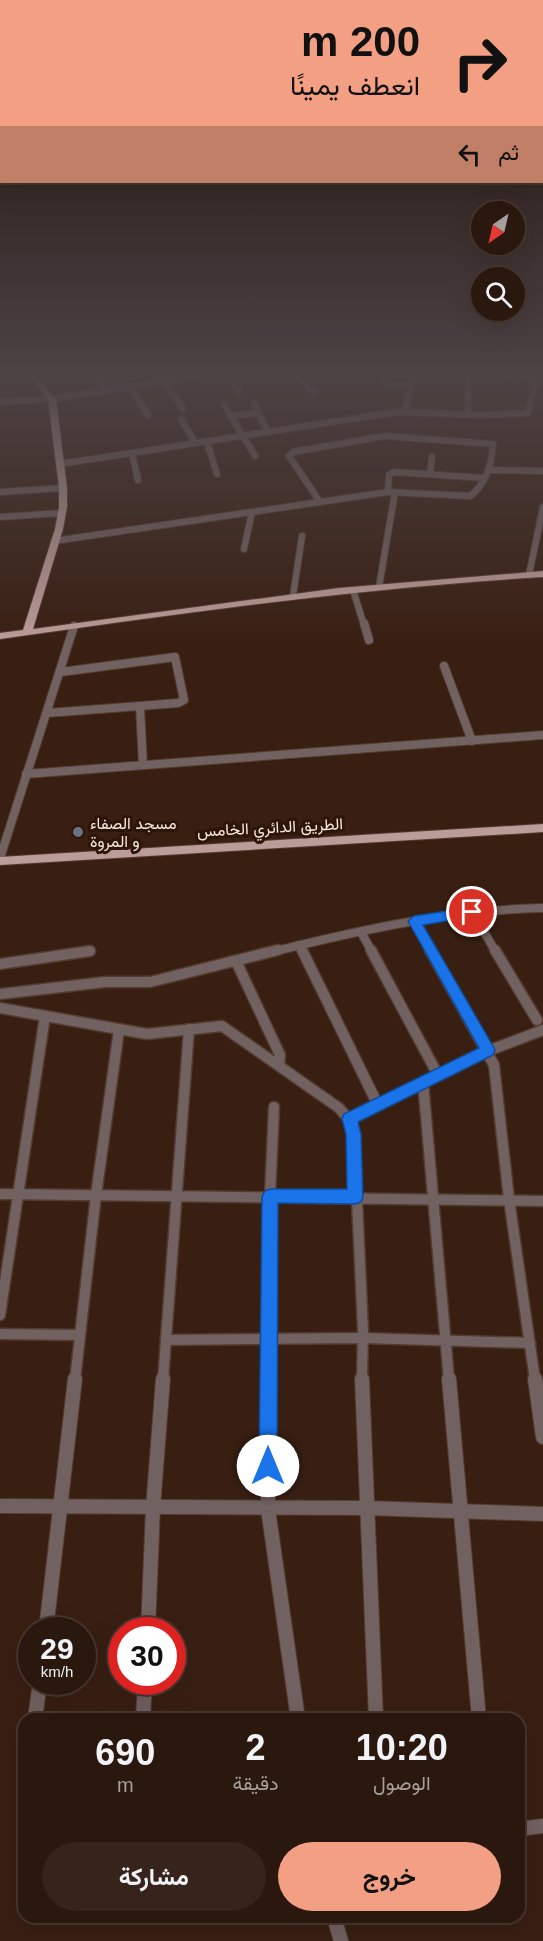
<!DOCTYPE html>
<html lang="ar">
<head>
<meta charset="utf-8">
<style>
	:root { --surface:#2a170e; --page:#36241c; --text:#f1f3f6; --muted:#a59f9e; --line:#46362e; --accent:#f39f83 }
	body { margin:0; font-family:Arial,Vazirmatn,sans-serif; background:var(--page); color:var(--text); direction:rtl; height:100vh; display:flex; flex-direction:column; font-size:22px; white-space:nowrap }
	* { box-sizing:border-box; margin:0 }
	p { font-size:20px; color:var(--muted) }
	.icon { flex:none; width:33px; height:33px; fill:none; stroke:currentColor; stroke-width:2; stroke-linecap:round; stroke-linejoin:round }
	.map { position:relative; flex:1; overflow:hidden; direction:ltr }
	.side { position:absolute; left:18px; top:1713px; width:507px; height:210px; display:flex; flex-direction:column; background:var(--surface); border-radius:18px; box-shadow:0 6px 24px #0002,0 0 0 2px var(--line); direction:rtl }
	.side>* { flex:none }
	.top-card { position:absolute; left:0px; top:0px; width:543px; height:183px; box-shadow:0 6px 24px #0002,0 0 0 2px var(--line); direction:rtl; background:#f39f83; color:#111; overflow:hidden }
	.needle { width:39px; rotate:214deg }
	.buttons { position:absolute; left:471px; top:201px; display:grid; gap:12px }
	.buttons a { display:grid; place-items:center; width:54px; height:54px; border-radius:50%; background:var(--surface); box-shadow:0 6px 24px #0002,0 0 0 2px var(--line); font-size:30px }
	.speed { position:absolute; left:18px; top:1617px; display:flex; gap:12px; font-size:30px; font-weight:700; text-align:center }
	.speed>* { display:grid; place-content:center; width:78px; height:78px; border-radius:50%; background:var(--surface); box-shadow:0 6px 24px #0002,0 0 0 2px var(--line); line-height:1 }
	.speed small { font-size:15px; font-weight:400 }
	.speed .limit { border:9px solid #d22; background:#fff; color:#111 }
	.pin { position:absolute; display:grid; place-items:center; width:51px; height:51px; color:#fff; margin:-26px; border:3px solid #fff; border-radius:50%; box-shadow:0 2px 6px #0007 }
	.me { position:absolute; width:66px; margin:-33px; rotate:0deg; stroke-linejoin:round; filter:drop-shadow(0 0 4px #0008) }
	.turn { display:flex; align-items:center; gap:21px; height:126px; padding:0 24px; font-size:27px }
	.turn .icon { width:78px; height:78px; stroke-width:2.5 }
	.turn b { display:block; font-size:42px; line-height:51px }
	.then { display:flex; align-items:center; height:57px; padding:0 24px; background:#0003; gap:12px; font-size:22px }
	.eta { display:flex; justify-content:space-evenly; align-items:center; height:102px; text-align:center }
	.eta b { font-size:36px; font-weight:700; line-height:42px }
	.cta { display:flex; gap:12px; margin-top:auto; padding:12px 24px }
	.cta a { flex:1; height:69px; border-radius:36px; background:var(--accent); color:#111; font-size:24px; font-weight:700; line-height:69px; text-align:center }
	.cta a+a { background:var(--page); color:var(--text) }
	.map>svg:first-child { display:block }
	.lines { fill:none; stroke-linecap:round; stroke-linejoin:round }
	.minor-far3-casing { stroke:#533b2f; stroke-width:8 }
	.minor-far2-casing { stroke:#533b2f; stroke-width:10 }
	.minor-far1-casing { stroke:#533b2f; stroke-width:13 }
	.minor-casing { stroke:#533b2f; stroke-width:16 }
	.major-casing { stroke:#533b2f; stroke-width:2 }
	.minor-far3 { stroke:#716160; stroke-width:6 }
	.minor-far2 { stroke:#716160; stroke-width:8 }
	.minor-far1 { stroke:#716160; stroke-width:10 }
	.minor { stroke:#716160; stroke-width:14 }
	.major { fill:#bc9c99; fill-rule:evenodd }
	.route { fill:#1a73e8; stroke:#114b97; stroke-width:1.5 }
	.worship-dot { fill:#6b7280; stroke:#2d1609; stroke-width:2 }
	.labels { text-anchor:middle; stroke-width:6; stroke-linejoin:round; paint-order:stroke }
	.poi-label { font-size:16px; fill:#f9e8e0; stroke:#2d1609; text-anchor:start }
	.street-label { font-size:16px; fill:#f9e8e0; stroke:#2d1609 }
</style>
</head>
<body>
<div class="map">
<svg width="543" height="1941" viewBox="0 0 543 1941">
	<rect width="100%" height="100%" fill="#381f12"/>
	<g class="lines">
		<g class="minor-far3-casing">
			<g id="minor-far3">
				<polyline points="96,375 105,389"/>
				<polyline points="225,375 239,391"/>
				<polyline points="295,375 314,392"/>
				<polyline points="382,375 385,384 411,384"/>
				<polyline points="468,375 468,414"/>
				<polyline points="163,381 183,408"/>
				<polyline points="129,386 148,415"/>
				<polyline points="0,402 52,399 202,375"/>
				<polyline points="254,404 268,432"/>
				<polyline points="225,406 255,456"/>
				<polyline points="405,411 413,375"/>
				<polyline points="231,416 259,413"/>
				<polyline points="181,419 195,443"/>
				<path d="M385,436L493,444C492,463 486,484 470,496L388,492L320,502L289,456L293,452Z"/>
				<polyline points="207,442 217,474"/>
				<polyline points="132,453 138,480"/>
				<polyline points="60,464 397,412 481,415 528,413 536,381 499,375"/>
				<polyline points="488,470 543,471"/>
				<polyline points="430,474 432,457"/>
				<polyline points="0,492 63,488"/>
				<polyline points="388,492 389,475 394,472 484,478"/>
				<polyline points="0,517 62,513"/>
				<polyline points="54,541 320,502"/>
				<polyline points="244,549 252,512"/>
				<polyline points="529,575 543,507"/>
				<polyline points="379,587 395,492"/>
				<polyline points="353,590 364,625"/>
				<polyline points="293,596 302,536"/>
			</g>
		</g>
		<g class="minor-far2-casing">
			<g id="minor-far2">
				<polyline points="364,623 369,640"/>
				<polyline points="444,666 472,741"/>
				<polyline points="61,672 175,657 184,700 178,703 140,706"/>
				<polyline points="47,713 140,706 143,765"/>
				<polyline points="26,774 543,735"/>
				<polyline points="1,855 74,626"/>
				<polyline points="472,912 496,952"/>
				<polyline points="414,921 431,952"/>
				<polyline points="361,932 372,952"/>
				<polyline points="299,945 302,952"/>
				<polyline points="84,952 90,951"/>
				<path d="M272,952C360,930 451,910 543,908"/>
			</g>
		</g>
		<g class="minor-far1-casing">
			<g id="minor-far1">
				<polyline points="302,950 378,1105"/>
				<polyline points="371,950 438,1075"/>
				<polyline points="430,950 494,1065 509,1199 535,1380"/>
				<polyline points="495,950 537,1020"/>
				<polyline points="236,961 280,1055 279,1065"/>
				<polyline points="0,964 90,951"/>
				<polyline points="0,994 105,982 150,982 278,950"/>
				<polyline points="0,1008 147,1034 222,1026 339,1108 351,1122 354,1134 363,1330 362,1380"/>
				<polyline points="423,1082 449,1380"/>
				<polyline points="349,1119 488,1051 543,1030"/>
				<polyline points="0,1194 543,1201"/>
				<polyline points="0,1315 45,1016"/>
				<polyline points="0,1334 80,1335"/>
				<polyline points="166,1340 363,1338 530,1343"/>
				<polyline points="75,1380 96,1195 119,1030"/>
				<polyline points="163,1380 189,1029"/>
				<polyline points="269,1380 270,1196 274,1107"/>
			</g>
		</g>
		<g class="minor-casing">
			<g id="minor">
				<polyline points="269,1379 268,1509 298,1719"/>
				<polyline points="362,1379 376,1719"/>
				<polyline points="449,1379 479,1719"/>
				<polyline points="535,1379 543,1437"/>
				<polyline points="0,1506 367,1508 543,1514"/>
				<polyline points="46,1630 75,1379"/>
				<polyline points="148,1630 153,1508 163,1379"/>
				<polyline points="35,1719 40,1682"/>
				<polyline points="143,1719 145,1682"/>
				<polyline points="519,1829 543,1826"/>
				<polyline points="334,1917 341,1941"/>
			</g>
		</g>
		<g class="major-casing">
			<g id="major">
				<path d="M28,375H34L56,399L67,488V507L63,529L33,629L339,588L543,571V577C361,588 180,613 0,639V633L23,630L55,529L59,507V488L48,399Z"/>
				<polygon points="543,824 543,832 0,865 0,857"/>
			</g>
		</g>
		<use href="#minor-far3" class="minor-far3"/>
		<use href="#minor-far2" class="minor-far2"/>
		<use href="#minor-far1" class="minor-far1"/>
		<use href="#minor" class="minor"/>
		<use href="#major" class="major"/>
	</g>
	<linearGradient id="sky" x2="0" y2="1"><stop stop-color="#1f110a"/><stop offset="0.58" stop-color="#4d4244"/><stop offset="1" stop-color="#4d4244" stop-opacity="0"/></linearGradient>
	<rect width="543" height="646" fill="url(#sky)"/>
	<polygon class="route" points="472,907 476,909 478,912 476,916 423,925 493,1046 495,1050 493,1055 358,1122 361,1134 363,1197 361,1202 355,1204 278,1203 277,1466 274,1472 268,1475 261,1472 259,1466 262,1196 265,1191 270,1189 347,1189 346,1134 342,1119 344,1114 479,1048 408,921 414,916"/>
	<circle class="worship-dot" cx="78" cy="832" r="6"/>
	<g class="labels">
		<g class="poi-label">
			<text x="90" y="829">مسجد الصفاء<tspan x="90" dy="18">و المروة</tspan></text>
		</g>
		<g class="street-label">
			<text transform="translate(270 827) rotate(-3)" y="6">الطريق الدائري الخامس</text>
		</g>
	</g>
</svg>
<div class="buttons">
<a><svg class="needle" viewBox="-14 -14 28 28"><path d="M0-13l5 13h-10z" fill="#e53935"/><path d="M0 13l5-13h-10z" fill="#a59f9e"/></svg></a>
<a><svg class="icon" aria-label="search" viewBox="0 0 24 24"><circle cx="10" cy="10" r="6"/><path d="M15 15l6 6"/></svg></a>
</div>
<div class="speed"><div>29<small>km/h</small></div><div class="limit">30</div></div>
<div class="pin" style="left:472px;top:912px;background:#d93025"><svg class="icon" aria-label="arrive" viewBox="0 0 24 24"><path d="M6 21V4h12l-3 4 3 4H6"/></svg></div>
<svg class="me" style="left:268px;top:1466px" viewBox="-20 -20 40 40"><circle r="19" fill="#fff"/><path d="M0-13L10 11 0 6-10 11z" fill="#1a73e8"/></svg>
<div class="top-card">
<div class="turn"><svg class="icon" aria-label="right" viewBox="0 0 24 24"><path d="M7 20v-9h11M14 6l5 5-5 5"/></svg><div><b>200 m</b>انعطف يمينًا</div></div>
<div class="then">ثم<svg class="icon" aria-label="left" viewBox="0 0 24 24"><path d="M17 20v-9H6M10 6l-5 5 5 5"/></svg></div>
</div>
<section class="side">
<div class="eta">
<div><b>10:20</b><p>الوصول</p></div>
<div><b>2</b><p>دقيقة</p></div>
<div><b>690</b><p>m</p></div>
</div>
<div class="cta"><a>خروج</a><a>مشاركة</a></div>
</section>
</div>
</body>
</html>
